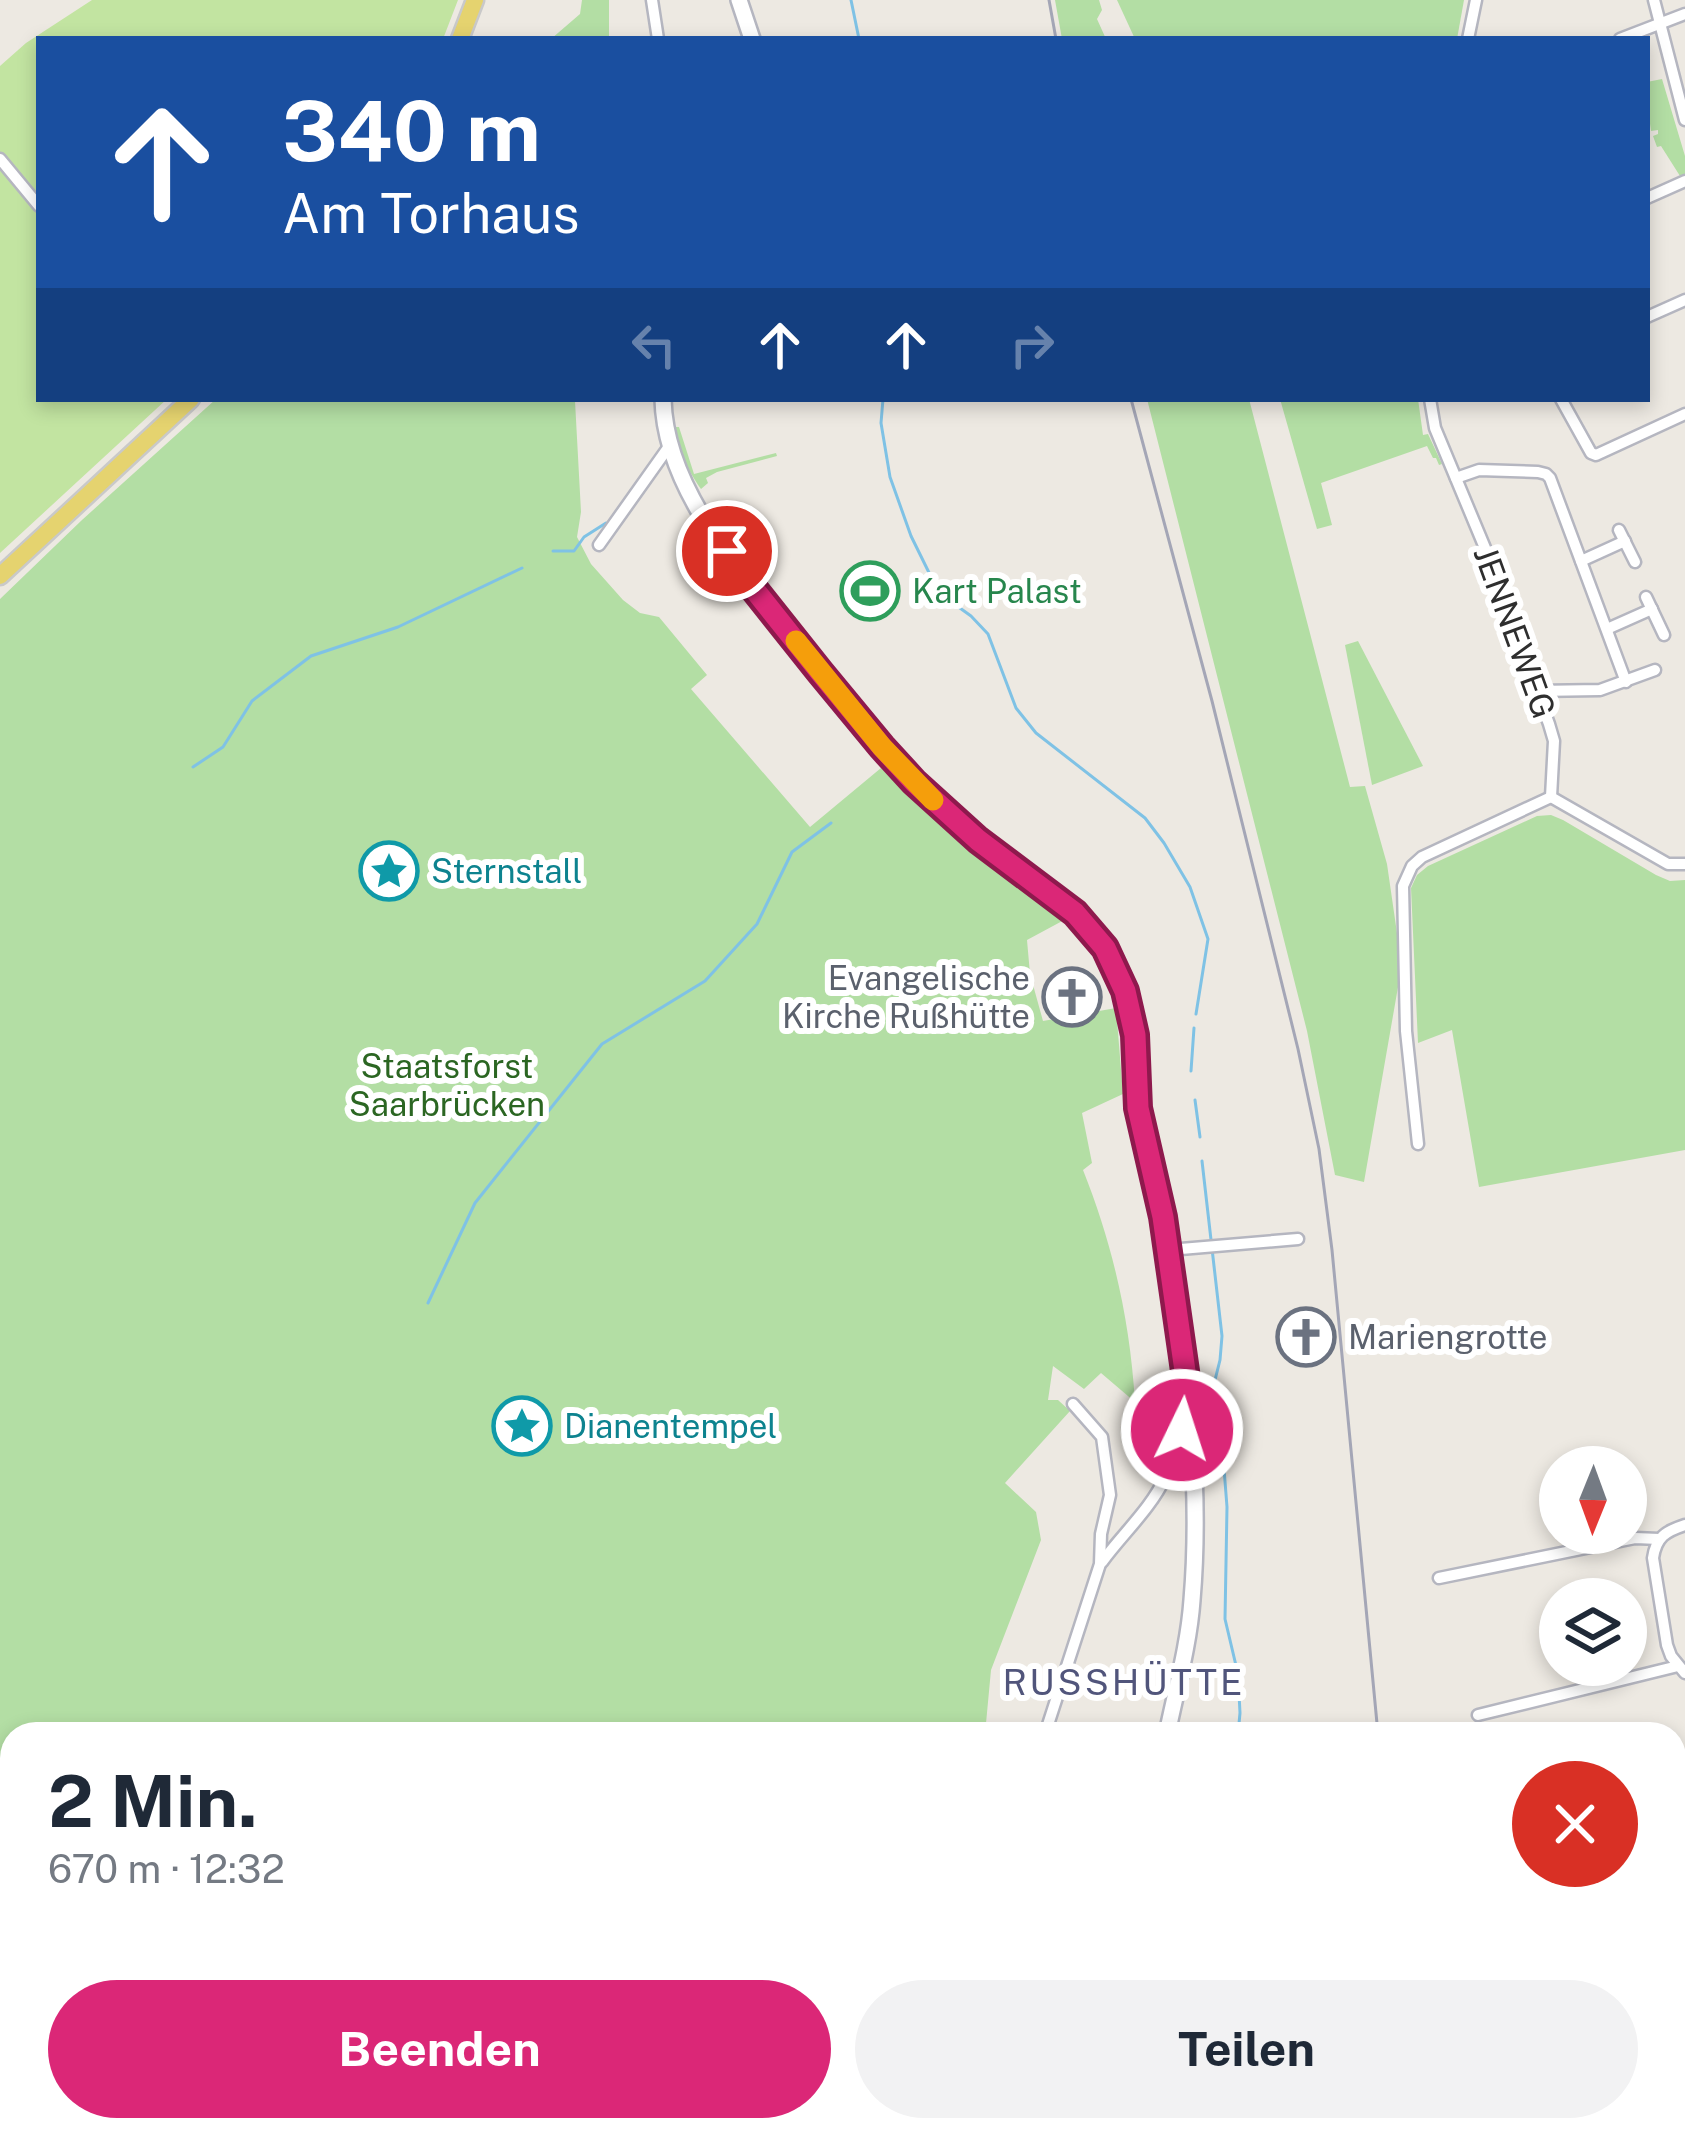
<!DOCTYPE html>
<html lang="de">
<head>
<meta charset="utf-8">
<style>
	:root { --surface:#fff; --page:#f2f2f3; --text:#1f2937; --muted:#747a83; --accent:#db2777 }
	body { margin:0; font-family:"Public Sans",sans-serif; background:var(--page); color:var(--text); height:100vh; display:flex; flex-direction:column; font-size:45px; white-space:nowrap }
	* { box-sizing:border-box; margin:0 }
	p { font-size:39px; color:var(--muted) }
	.icon { flex:none; width:66px; height:66px; fill:none; stroke:currentColor; stroke-width:2; stroke-linecap:round; stroke-linejoin:round }
	.map { position:relative; flex:1; overflow:hidden }
	.panel { position:absolute; left:0px; top:1722px; width:1686px; height:420px; display:flex; flex-direction:column; background:var(--surface); border-radius:36px 36px 0 0; box-shadow:0 6px 18px #0003 }
	.panel>* { flex:none }
	.guide { position:absolute; left:36px; top:36px; width:1614px; height:366px; border-radius:0px; box-shadow:0 6px 18px #0003; background:#1a4fa0; color:#fff; overflow:hidden }
	.needle { width:78px; rotate:181deg }
	.fabs { position:absolute; left:1539px; top:1446px; display:grid; gap:24px }
	.fabs a { display:grid; place-items:center; width:108px; height:108px; border-radius:50%; background:var(--surface); box-shadow:0 6px 18px #0003; font-size:60px }
	.pin { position:absolute; display:grid; place-items:center; width:102px; height:102px; color:#fff; margin:-51px; border:6px solid #fff; border-radius:50%; box-shadow:0 3px 12px #0007 }
	.me { position:absolute; width:132px; margin:-66px; rotate:4deg; stroke-linejoin:round; filter:drop-shadow(0 0 9px #0008) }
	.turn { display:flex; align-items:center; gap:42px; height:252px; padding:0 48px; font-size:54px }
	.turn .icon { width:156px; height:156px; stroke-width:2.5 }
	.turn b { display:block; font-size:84px; line-height:102px }
	.lanes { display:flex; align-items:center; height:114px; padding:0 48px; background:#0003; justify-content:center; gap:60px; direction:ltr }
	.lanes .off { opacity:.35 }
	.round { display:grid; place-items:center; flex:none; width:126px; height:126px; border-radius:63px; background:var(--page) }
	.overview { display:flex; align-items:center; justify-content:space-between; height:204px; padding:0 48px }
	h1 { font-size:72px; font-weight:700; line-height:90px }
	.action { display:flex; gap:24px; margin-top:auto; padding:24px 48px }
	.action a { flex:1; height:138px; border-radius:72px; background:var(--accent); color:#fff; font-size:48px; font-weight:700; line-height:138px; text-align:center }
	.action a+a { background:var(--page); color:var(--text) }
	.map>svg:first-child { display:block }
	.green { fill:#b3dea4 }
	.pitch { fill:#c2e4a1 }
	.lines { fill:none; stroke-linecap:round; stroke-linejoin:round }
	.stream { stroke:#7fc2e5; stroke-width:3 }
	.minor-casing { stroke:#b5b6c0; stroke-width:15 }
	.secondary-casing { stroke:#b5b6c0; stroke-width:20 }
	.primary-casing { stroke:#c9c9c9; stroke-width:21 }
	.minor { stroke:#fff; stroke-width:10 }
	.secondary { stroke:#fff; stroke-width:15 }
	.primary { stroke:#e5d36f; stroke-width:16 }
	.rail { stroke:#a4a6b6; stroke-width:3 }
	.route-casing { stroke:#8e194d; stroke-width:30 }
	.route { stroke:#db2777; stroke-width:21 }
	.slow { stroke:#f59e0b; stroke-width:21 }
	.labels { text-anchor:middle; stroke-width:12; stroke-linejoin:round; paint-order:stroke }
	.leisure-label { font-size:33px; fill:#27864d; stroke:#fff; text-anchor:start }
	.street-label { font-size:33px; fill:#2e2e2e; stroke:#fff }
	.culture-label { font-size:33px; fill:#0d838f; stroke:#fff; text-anchor:start }
	.worship-label { font-size:33px; fill:#5b616d; stroke:#fff; text-anchor:end }
	.park-label { font-size:33px; fill:#2b6622; stroke:#fff }
	.neighbourhood-label { font-size:36px; letter-spacing:3px; fill:#51557b; stroke:#fff }
</style>
</head>
<body>
<div class="map">
<svg width="1685" height="2142" viewBox="0 0 1685 2142">
	<rect width="100%" height="100%" fill="#ede9e2"/>
	<g class="green">
		<polygon points="582,0 609,0 609,39 551,39 580,14"/>
		<polygon points="1055,0 1099,0 1102,10 1097,19 1106,39 1062,39"/>
		<polygon points="1117,0 1464,0 1457,39 1135,39"/>
		<polygon points="1662,79 1685,156 1685,174 1680,176 1661,146 1657,147 1653,136 1658,134 1658,130 1651,131 1647,102 1650,101 1647,82"/>
		<path d="M216,399H601V402L575,401L581,512L577,537L591,564L623,600L640,613L659,617L707,675L691,689L810,827L881,768L953,836L1066,919L1027,940L1030,974L1043,1021L1116,1008L1123,1094L1082,1113L1092,1163L1083,1170C1113,1245 1130,1321 1135,1402L1101,1373L1084,1389L1053,1366L1048,1400H1058L1070,1411L1005,1483L1036,1512L1041,1540L991,1670L985,1734H12V2130H705L714,2142H0V599L82,520Z"/>
		<polygon points="1147,399 1249,399 1350,787 1365,786 1387,864 1399,947 1398,987 1364,1182 1335,1175 1307,1031"/>
		<polygon points="1280,399 1418,399 1423,435 1428,434 1442,464 1439,465 1436,458 1433,458 1427,446 1321,483 1332,525 1317,529"/>
		<path d="M676,427H679L694,474L776,453L777,456L717,472L706,478L708,483L701,489C689,472 676,448 676,427Z"/>
		<polygon points="1358,641 1423,766 1372,785 1345,645"/>
		<polygon points="1551,815 1563,820 1656,875 1670,881 1685,880 1685,1150 1479,1187 1452,1030 1418,1043 1411,888 1417,875 1428,866 1537,816"/>
	</g>
	<polygon class="pitch" points="92,0 458,0 443,39 39,39 39,399 167,399 0,553 0,66 26,43"/>
	<g class="lines">
		<g class="stream">
			<polyline points="851,0 859,39"/>
			<polyline points="883,399 881,423 890,477 911,536 939,593 971,616 988,634 1016,708 1036,733 1145,818 1164,843 1190,887 1208,939 1196,1014"/>
			<polyline points="553,551 574,551 584,537 606,523"/>
			<polyline points="193,767 223,747 252,701 311,656 398,627 522,568"/>
			<polyline points="1191,1071 1194,1028"/>
			<polyline points="1195,1100 1200,1137"/>
			<polyline points="1202,1161 1222,1336 1220,1360 1213,1388 1213,1402 1221,1430 1227,1507 1225,1619 1238,1674 1240,1713 1238,1734"/>
			<polyline points="428,1303 475,1203 602,1044 705,981 757,924 792,852 831,823"/>
			<polyline points="1674,1925 1685,1923"/>
			<polyline points="1261,2142 1270,2130"/>
		</g>
		<g class="minor-casing">
			<g id="minor">
				<polyline points="652,0 658,39"/>
				<polyline points="1654,0 1685,120"/>
				<polyline points="1468,39 1476,0"/>
				<polyline points="1620,39 1685,14"/>
				<polyline points="0,159 39,206"/>
				<polyline points="1647,198 1685,181"/>
				<polyline points="1647,317 1685,300"/>
				<polyline points="1430,399 1435,428 1485,548 1549,724 1554,741 1551,797"/>
				<polyline points="1561,399 1591,453 1596,455 1685,414"/>
				<polyline points="1456,478 1479,470 1538,472 1546,474 1550,478 1626,682"/>
				<polyline points="1619,530 1635,562"/>
				<polyline points="599,545 670,445"/>
				<polyline points="1581,561 1625,541"/>
				<polyline points="1646,597 1664,635"/>
				<polyline points="1607,629 1652,609"/>
				<polyline points="1536,691 1600,690 1655,670"/>
				<polyline points="1551,797 1668,864 1685,864"/>
				<polyline points="1418,1144 1406,1031 1403,886 1412,866 1422,857 1551,797"/>
				<polyline points="1169,1250 1298,1239"/>
				<path d="M1685,1525C1666,1531 1656,1537 1653,1558L1667,1645L1671,1656L1685,1673"/>
				<path d="M1102,1562C1124,1532 1150,1510 1166,1476C1174,1459 1176,1435 1192,1424"/>
				<polyline points="1439,1578 1635,1538 1659,1539"/>
				<polyline points="1478,1715 1678,1666"/>
				<polyline points="1045,1734 1100,1564 1101,1534 1110,1495 1102,1437 1073,1404"/>
				<polyline points="1674,1771 1685,1768"/>
				<polyline points="1674,1881 1685,1878"/>
				<polyline points="1674,2074 1685,2072"/>
				<polyline points="1079,2130 1095,2142"/>
				<polyline points="936,2142 948,2130"/>
				<polyline points="1423,2142 1426,2130"/>
				<polyline points="1537,2142 1539,2130"/>
				<polyline points="1652,2142 1655,2130"/>
			</g>
		</g>
		<g class="secondary-casing">
			<g id="secondary">
				<polyline points="739,0 752,39"/>
				<path d="M663,399C665,495 751,584 808,656C855,715 902,775 959,825C1005,864 1072,896 1105,947C1123,977 1134,1016 1136,1051C1137,1072 1136,1093 1139,1114C1145,1159 1161,1202 1168,1247C1187,1363 1202,1483 1192,1600C1189,1644 1176,1690 1167,1734"/>
				<polyline points="1174,2130 1177,2142"/>
			</g>
		</g>
		<g class="primary-casing">
			<g id="primary">
				<polyline points="460,39 475,0"/>
				<polyline points="0,576 191,399"/>
			</g>
		</g>
		<use href="#minor" class="minor"/>
		<use href="#secondary" class="secondary"/>
		<use href="#primary" class="primary"/>
		<g class="rail">
			<polyline points="1049,0 1056,39"/>
			<polyline points="1131,399 1212,701 1298,1049 1319,1149 1332,1250 1378,1734"/>
			<polyline points="1361,2142 1365,2130"/>
		</g>
	</g>
	<g class="lines">
		<g class="route-casing">
			<polyline id="route" points="727,551 742,574 820,672 882,747 914,782 978,840 1075,913 1105,948 1125,991 1135,1035 1138,1108 1163,1217 1190,1406 1192,1424 1182,1430"/>
		</g>
		<use href="#route" class="route"/>
		<polyline class="slow" points="796,641 882,747 933,800"/>
	</g>
	<defs>
		<g id="stadium-ring" transform="scale(3)"><circle r="9.5" fill="#fff" stroke="#2e9e5b" stroke-width="1.5"/><path d="M0-5a6.5 5 0 1 0 0 10a6.5 5 0 1 0 0-10ZM-3.5-1.8h7v3.6h-7Z" fill="#2e9e5b"/></g>
		<g id="sight-ring" transform="scale(3)"><circle r="9.5" fill="#fff" stroke="#0f9aa8" stroke-width="1.5"/><path d="M0-6L1.8-2.2L6-1.7L2.9 1.2L3.7 5.4L0 3.3L-3.7 5.4L-2.9 1.2L-6-1.7L-1.8-2.2Z" fill="#0f9aa8"/></g>
		<g id="church-ring" transform="scale(3)"><circle r="9.5" fill="#fff" stroke="#6b7280" stroke-width="1.5"/><path d="M-1.2-6h2.4v3.5h3.3v2.4h-3.3V6h-2.4V-.1h-3.3v-2.4h3.3Z" fill="#6b7280"/></g>
	</defs>
	<g fill-rule="evenodd">
		<use href="#stadium-ring" x="870" y="591"/>
		<use href="#sight-ring" x="389" y="871"/>
		<use href="#church-ring" x="1072" y="997"/>
		<use href="#church-ring" x="1306" y="1337"/>
		<use href="#sight-ring" x="522" y="1426"/>
	</g>
	<g class="labels">
		<g class="leisure-label">
			<text x="912" y="603">Kart Palast</text>
		</g>
		<g class="street-label">
			<text transform="translate(1515 632) rotate(70)" y="12">JENNEWEG</text>
		</g>
		<g class="culture-label">
			<text x="431" y="883">Sternstall</text>
			<text x="564" y="1438">Dianentempel</text>
		</g>
		<g class="worship-label">
			<text x="1030" y="990">Evangelische<tspan x="1030" dy="38">Kirche Rußhütte</tspan></text>
			<text x="1348" y="1349" text-anchor="start">Mariengrotte</text>
		</g>
		<g class="park-label">
			<text x="447" y="1078">Staatsforst<tspan x="447" dy="38">Saarbrücken</tspan></text>
		</g>
		<g class="neighbourhood-label">
			<text x="1124" y="1695">RUSSHÜTTE</text>
		</g>
	</g>
</svg>
<div class="fabs">
<a><svg class="needle" viewBox="-14 -14 28 28"><path d="M0-13l5 13h-10z" fill="#e53935"/><path d="M0 13l5-13h-10z" fill="#747a83"/></svg></a>
<a><svg class="icon" aria-label="layers" viewBox="0 0 24 24"><path d="M12 4l9 5-9 5-9-5zM3 14l9 5 9-5"/></svg></a>
</div>
<div class="pin" style="left:727px;top:551px;background:#d93025"><svg class="icon" aria-label="arrive" viewBox="0 0 24 24"><path d="M6 21V4h12l-3 4 3 4H6"/></svg></div>
<svg class="me" style="left:1182px;top:1430px" viewBox="-20 -20 40 40"><circle r="17" fill="#db2777" stroke="#fff" stroke-width="3"/><path d="M0-11L8 9 0 5-8 9z" fill="#fff"/></svg>
<div class="guide">
<div class="turn"><svg class="icon" aria-label="ahead" viewBox="0 0 24 24"><path d="M12 20V5M6 11l6-6 6 6"/></svg><div><b>340 m</b>Am Torhaus</div></div>
<div class="lanes"><svg class="icon off" aria-label="left" viewBox="0 0 24 24"><path d="M17 20v-9H6M10 6l-5 5 5 5"/></svg><svg class="icon" aria-label="ahead" viewBox="0 0 24 24"><path d="M12 20V5M6 11l6-6 6 6"/></svg><svg class="icon" aria-label="ahead" viewBox="0 0 24 24"><path d="M12 20V5M6 11l6-6 6 6"/></svg><svg class="icon off" aria-label="right" viewBox="0 0 24 24"><path d="M7 20v-9h11M14 6l5 5-5 5"/></svg></div>
</div>
<section class="panel">
<div class="overview"><div><h1>2 Min.</h1><p>670 m · 12:32</p></div><a class="round" style="background:#d93025;color:#fff"><svg class="icon" aria-label="close" viewBox="0 0 24 24"><path d="M6 6l12 12M18 6L6 18"/></svg></a></div>
<div class="action"><a>Beenden</a><a>Teilen</a></div>
</section>
</div>
</body>
</html>
